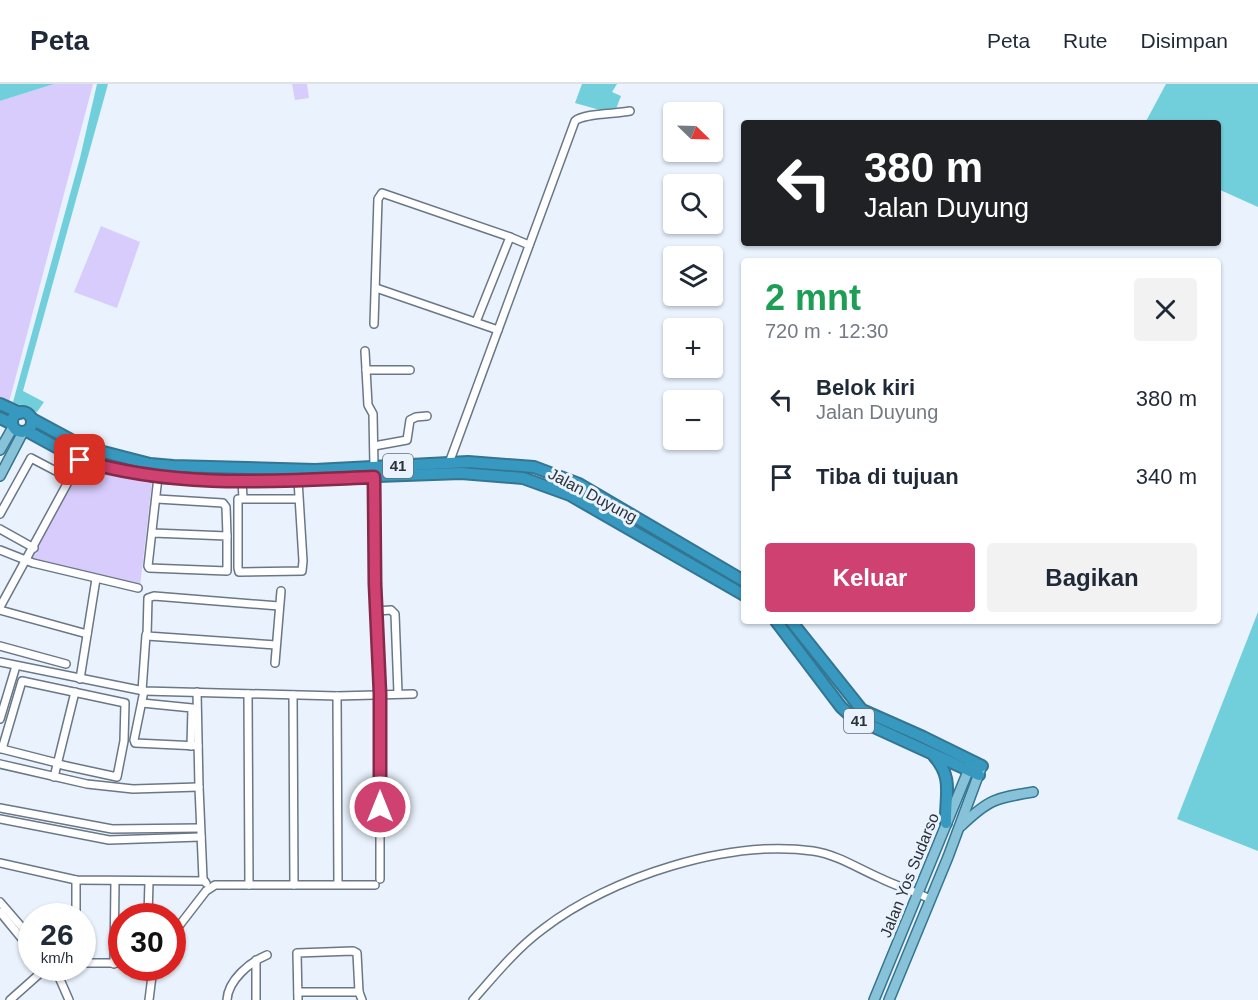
<!DOCTYPE html>
<html lang="id">
<head>
<meta charset="utf-8">
<style>
	:root { --surface:#fff; --page:#f2f2f3; --text:#1f2937; --muted:#747a83; --line:#e0e1e3; --accent:#ce4171 }
	body { margin:0; font-family:Helvetica,sans-serif; background:var(--page); color:var(--text); height:100vh; display:flex; flex-direction:column; font-size:22px; white-space:nowrap }
	* { box-sizing:border-box; margin:0 }
	p { font-size:20px; color:var(--muted) }
	.icon { flex:none; width:33px; height:33px; fill:none; stroke:currentColor; stroke-width:2; stroke-linecap:round; stroke-linejoin:round }
	.map { position:relative; flex:1; overflow:hidden }
	.panel { position:absolute; left:741px; top:174px; width:480px; height:366px; display:flex; flex-direction:column; background:var(--surface); border-radius:6px; box-shadow:0 2px 4px #0004 }
	.panel>* { flex:none }
	.hud { position:absolute; left:741px; top:36px; width:480px; height:126px; border-radius:6px; box-shadow:0 2px 4px #0004; background:#202124; color:#fff; overflow:hidden }
	.needle { width:39px; rotate:113deg }
	.tools { position:absolute; left:663px; top:18px; display:grid; gap:12px }
	.tools a { display:grid; place-items:center; width:60px; height:60px; border-radius:6px; background:var(--surface); box-shadow:0 2px 4px #0004; font-size:30px }
	.speed { position:absolute; left:18px; top:819px; display:flex; gap:12px; font-size:30px; font-weight:700; text-align:center }
	.speed>* { display:grid; place-content:center; width:78px; height:78px; border-radius:50%; background:var(--surface); box-shadow:0 2px 4px #0004; line-height:1 }
	.speed small { font-size:15px; font-weight:400 }
	.speed .limit { border:9px solid #d22; background:#fff; color:#111 }
	.pin { position:absolute; display:grid; place-items:center; width:51px; height:51px; color:#fff; margin:-26px; border-radius:12px; box-shadow:0 3px 9px #0006 }
	.me { position:absolute; width:66px; margin:-33px; rotate:0deg; stroke-linejoin:round; filter:drop-shadow(0 0 4px #0008) }
	.turn { display:flex; align-items:center; gap:21px; height:126px; padding:0 24px; font-size:27px }
	.turn .icon { width:78px; height:78px; stroke-width:2.5 }
	.turn b { display:block; font-size:42px; line-height:51px }
	.round { display:grid; place-items:center; flex:none; width:63px; height:63px; border-radius:6px; background:var(--page) }
	.headline { display:flex; align-items:center; justify-content:space-between; height:102px; padding:0 24px }
	h1 { font-size:36px; font-weight:800; line-height:45px; color:#1e9e55 }
	.cta { display:flex; gap:12px; margin-top:auto; padding:12px 24px }
	.cta a { flex:1; height:69px; border-radius:6px; background:var(--accent); color:#fff; font-size:24px; font-weight:800; line-height:69px; text-align:center }
	.cta a+a { background:var(--page); color:var(--text) }
	ul { padding:0; list-style:none }
	li { display:flex; align-items:center; gap:18px; height:78px; padding:0 24px }
	li div { flex:1 }
	li b { display:block; font-size:22px }
	li em { font-style:normal }
	header { display:flex; align-items:center; gap:36px; box-sizing:border-box; height:84px; padding:0 30px; background:var(--surface); border-bottom:2px solid var(--line) }
	header strong { font-size:28px }
	nav { display:flex; gap:33px; margin-inline-start:auto; font-size:21px }
	.map>svg:first-child { display:block }
	.green { fill:#d8ccfc }
	.water { fill:#71cfdc }
	.lines { fill:none; stroke-linecap:round; stroke-linejoin:round }
	.minor-casing { stroke:#697787; stroke-width:10 }
	.major-casing { stroke:#347591; stroke-width:12 }
	.highway-casing { stroke:#347591; stroke-width:14 }
	.minor { stroke:#fff; stroke-width:7 }
	.major { stroke:#88c2d9; stroke-width:9 }
	.highway { stroke:#3899c0; stroke-width:10 }
	.route-casing { stroke:#862a49; stroke-width:15 }
	.route { stroke:#ce4171; stroke-width:10 }
	.labels { text-anchor:middle; stroke-width:6; stroke-linejoin:round; paint-order:stroke }
	.shield { fill:#e9f2fd; stroke:#656c74; stroke-width:1.5 }
	.shield-label { font-size:15px; font-weight:bold; fill:#2c3239 }
	.street-label { font-size:16px; fill:#2c3239; stroke:#e9f2fd }
</style>
</head>
<body>
<header>
<strong>Peta</strong>
<nav><a>Peta</a><a>Rute</a><a>Disimpan</a></nav>
</header>
<div class="map">
<svg width="1258" height="916" viewBox="0 0 1258 916">
	<rect width="100%" height="100%" fill="#e9f2fd"/>
	<g class="green">
		<polygon points="54,0 93,0 7,326 0,323 0,17"/>
		<polygon points="292,0 307,0 309,14 295,16"/>
		<polygon points="101,142 140,158 117,224 74,208"/>
		<polygon points="81,377 152,398 140,503 28,476"/>
	</g>
	<g class="water">
		<polygon points="0,0 54,0 0,17"/>
		<polygon points="97,0 108,0 23,307 44,318 37,328 13,318 80,74"/>
		<polygon points="582,0 617,0 612,8 621,12 614,30 575,19"/>
		<polygon points="1166,0 1258,0 1258,123 1218,105 1218,39 1145,39"/>
		<polygon points="1258,528 1258,767 1177,735"/>
	</g>
	<g class="lines">
		<g class="minor-casing">
			<g id="minor">
				<polyline points="376,204 498,246"/>
				<polyline points="476,238 510,153"/>
				<polyline points="374,240 378,115 382,109 510,153 529,161"/>
				<polyline points="365,267 368,321 373,330 374,383"/>
				<polyline points="366,286 410,286"/>
				<polyline points="374,362 407,356 410,336 416,333 427,332"/>
				<path d="M449,379L575,37C584,29 616,30 630,27"/>
				<polyline points="374,393 375,500 380,610 380,795"/>
				<polyline points="298,396 303,477 302,487 239,488 238,484 238,415 298,415"/>
				<polyline points="242,397 243,414"/>
				<polyline points="157,415 223,419 226,423 227,452"/>
				<polyline points="0,430 31,374 71,395"/>
				<polyline points="0,445 34,464"/>
				<polyline points="153,449 227,452 227,487 149,484 148,482 158,393"/>
				<polyline points="0,466 33,479 138,504"/>
				<polyline points="0,523 80,376"/>
				<polyline points="0,526 87,550"/>
				<polyline points="377,527 391,526 395,530 398,609"/>
				<polyline points="276,561 147,552 148,514 154,512 279,522"/>
				<polyline points="0,562 66,580"/>
				<polyline points="0,578 144,607 337,612 413,610"/>
				<polyline points="275,579 281,507"/>
				<polyline points="80,595 96,495"/>
				<polyline points="142,607 146,551"/>
				<polyline points="144,607 134,656 135,659 198,662"/>
				<polyline points="197,608 199,703 203,795 206,799"/>
				<polyline points="248,610 249,801"/>
				<polyline points="293,611 294,801"/>
				<polyline points="337,612 338,800"/>
				<polyline points="142,619 192,624 191,662"/>
				<polyline points="0,635 16,582"/>
				<polyline points="0,665 2,665 57,679 62,681 117,693 124,657 125,619 22,597 2,665"/>
				<polyline points="0,680 87,700 133,705 199,703"/>
				<polyline points="54,693 75,608"/>
				<polyline points="0,724 112,745 200,744"/>
				<polyline points="0,735 109,756 201,753"/>
				<polyline points="0,779 76,796 204,797"/>
				<polyline points="0,818 32,855"/>
				<polyline points="0,828 32,867"/>
				<polyline points="76,832 76,796"/>
				<polyline points="148,832 149,798"/>
				<polyline points="172,851 206,807 215,801 375,801"/>
				<polyline points="82,879 122,879"/>
				<polyline points="114,880 115,798"/>
				<polyline points="55,884 69,916"/>
				<polyline points="298,908 359,908"/>
				<polyline points="10,916 46,884"/>
				<polyline points="149,916 153,884"/>
				<path d="M227,916C228,896 250,878 267,871"/>
				<polyline points="256,916 256,876"/>
				<polyline points="298,916 297,869 353,867 357,869 359,908 362,916"/>
				<path d="M473,916C495,891 516,865 543,845C610,793 729,755 813,767C838,771 857,784 880,794C896,802 914,807 930,815"/>
			</g>
		</g>
		<g class="major-casing">
			<g id="major">
				<polyline points="0,366 13,343"/>
				<polyline points="0,392 23,348"/>
				<path d="M961,742C989,715 996,714 1033,708"/>
				<polyline points="874,916 971,680"/>
				<polyline points="889,916 948,773 981,684"/>
			</g>
		</g>
		<g class="highway-casing">
			<g id="highway">
				<polyline points="0,320 20,329"/>
				<circle cx="22" cy="338" r="10"/>
				<polyline points="0,334 12,340"/>
				<polyline points="32,335 84,363 150,380 173,382 315,386 468,378 534,383 579,400 744,497"/>
				<polyline points="27,347 80,376 158,393 242,397 461,389 523,394 570,411 744,511"/>
				<polyline points="776,537 841,623 852,633 979,691"/>
				<polyline points="791,537 862,626 923,653 982,682"/>
				<path d="M934,672C954,694 945,712 946,739"/>
			</g>
		</g>
		<use href="#minor" class="minor"/>
		<use href="#major" class="major"/>
		<use href="#highway" class="highway"/>
	</g>
	<g class="lines">
		<g class="route-casing">
			<path id="route" d="M80,376C175,405 276,397 374,393L375,500L380,610V723"/>
		</g>
		<use href="#route" class="route"/>
	</g>
	<g class="labels">
		<g class="shield">
			<rect x="383" y="370" width="30" height="24" rx="4.5"/>
			<rect x="844" y="625" width="30" height="24" rx="4.5"/>
		</g>
		<g class="shield-label">
			<text x="398" y="387">41</text>
			<text x="859" y="642">41</text>
		</g>
		<g class="street-label">
			<text transform="translate(593 411) rotate(28)" y="6">Jalan Duyung</text>
			<text transform="translate(909 791) rotate(-68)" y="6">Jalan Yos Sudarso</text>
		</g>
	</g>
</svg>
<div class="tools">
<a><svg class="needle" viewBox="-14 -14 28 28"><path d="M0-13l5 13h-10z" fill="#e53935"/><path d="M0 13l5-13h-10z" fill="#747a83"/></svg></a>
<a><svg class="icon" aria-label="search" viewBox="0 0 24 24"><circle cx="10" cy="10" r="6"/><path d="M15 15l6 6"/></svg></a>
<a><svg class="icon" aria-label="layers" viewBox="0 0 24 24"><path d="M12 4l9 5-9 5-9-5zM3 14l9 5 9-5"/></svg></a>
<a>+</a>
<a>−</a>
</div>
<div class="speed"><div>26<small>km/h</small></div><div class="limit">30</div></div>
<div class="pin" style="left:80px;top:376px;background:#d93025"><svg class="icon" aria-label="arrive" viewBox="0 0 24 24"><path d="M6 21V4h12l-3 4 3 4H6"/></svg></div>
<svg class="me" style="left:380px;top:723px" viewBox="-20 -20 40 40"><circle r="17" fill="#ce4171" stroke="#fff" stroke-width="3"/><path d="M0-11L8 9 0 5-8 9z" fill="#fff"/></svg>
<div class="hud">
<div class="turn"><svg class="icon" aria-label="left" viewBox="0 0 24 24"><path d="M17 20v-9H6M10 6l-5 5 5 5"/></svg><div><b>380 m</b>Jalan Duyung</div></div>
</div>
<section class="panel">
<div class="headline"><div><h1>2 mnt</h1><p>720 m · 12:30</p></div><a class="round"><svg class="icon" aria-label="close" viewBox="0 0 24 24"><path d="M6 6l12 12M18 6L6 18"/></svg></a></div>
<ul>
<li><svg class="icon" aria-label="left" viewBox="0 0 24 24"><path d="M17 20v-9H6M10 6l-5 5 5 5"/></svg><div><b>Belok kiri</b><p>Jalan Duyung</p></div><em>380 m</em></li>
<li><svg class="icon" aria-label="arrive" viewBox="0 0 24 24"><path d="M6 21V4h12l-3 4 3 4H6"/></svg><div><b>Tiba di tujuan</b></div><em>340 m</em></li>
</ul>
<div class="cta"><a>Keluar</a><a>Bagikan</a></div>
</section>
</div>
</body>
</html>
